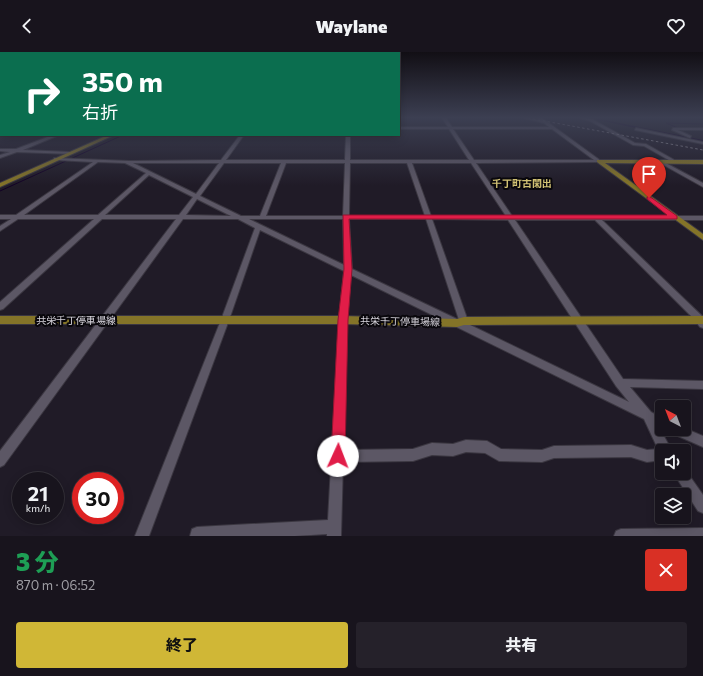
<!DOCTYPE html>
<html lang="ja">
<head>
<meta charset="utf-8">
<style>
	:root { --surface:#18141d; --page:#25212a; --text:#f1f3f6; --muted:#9f9ea4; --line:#36333b; --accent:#d0b736 }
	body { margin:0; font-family:Commissioner,"Noto Sans JP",sans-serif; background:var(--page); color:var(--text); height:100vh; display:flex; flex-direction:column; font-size:15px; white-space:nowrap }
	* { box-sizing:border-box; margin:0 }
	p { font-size:13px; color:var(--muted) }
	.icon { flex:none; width:22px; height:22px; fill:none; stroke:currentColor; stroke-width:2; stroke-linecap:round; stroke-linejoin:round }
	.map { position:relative; height:484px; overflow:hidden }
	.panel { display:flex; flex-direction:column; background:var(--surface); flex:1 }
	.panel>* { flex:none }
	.banner { position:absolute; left:0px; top:0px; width:400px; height:84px; box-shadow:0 2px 10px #0003,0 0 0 1px var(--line); background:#0b6e4f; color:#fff; overflow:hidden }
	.needle { width:26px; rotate:318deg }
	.fabs { position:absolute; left:655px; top:348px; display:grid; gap:8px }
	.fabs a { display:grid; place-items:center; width:36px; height:36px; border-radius:4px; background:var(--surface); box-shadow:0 2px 10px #0003,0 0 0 1px var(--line); font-size:20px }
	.speed { position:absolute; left:12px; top:420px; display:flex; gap:8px; font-size:20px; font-weight:700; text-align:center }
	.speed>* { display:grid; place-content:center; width:52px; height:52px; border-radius:50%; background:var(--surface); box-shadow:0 2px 10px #0003,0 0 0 1px var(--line); line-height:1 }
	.speed small { font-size:10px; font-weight:400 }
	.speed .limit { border:6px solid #d22; background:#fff; color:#111 }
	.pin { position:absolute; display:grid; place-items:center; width:34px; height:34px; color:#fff; margin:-41px -17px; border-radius:50% 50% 50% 0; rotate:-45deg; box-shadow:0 0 4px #0007 }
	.pin .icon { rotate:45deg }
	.me { position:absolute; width:44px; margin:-22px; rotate:2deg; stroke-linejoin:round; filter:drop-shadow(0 0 3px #0008) }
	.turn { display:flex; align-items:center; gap:14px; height:84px; padding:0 16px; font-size:18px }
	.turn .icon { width:52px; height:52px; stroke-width:2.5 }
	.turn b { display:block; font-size:28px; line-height:34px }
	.round { display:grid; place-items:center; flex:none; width:42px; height:42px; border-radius:4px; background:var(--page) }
	.head { display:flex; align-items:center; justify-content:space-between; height:68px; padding:0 16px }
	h1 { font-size:24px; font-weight:800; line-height:30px; color:#1e9e55 }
	.cta { display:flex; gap:8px; margin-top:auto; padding:8px 16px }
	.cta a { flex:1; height:46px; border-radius:4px; background:var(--accent); color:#111; font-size:16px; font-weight:800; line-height:46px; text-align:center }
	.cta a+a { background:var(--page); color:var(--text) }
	header { display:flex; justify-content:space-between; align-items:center; height:52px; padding:0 16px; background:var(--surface); font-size:18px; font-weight:800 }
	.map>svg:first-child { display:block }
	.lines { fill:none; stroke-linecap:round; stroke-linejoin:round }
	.stream { stroke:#120025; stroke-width:1 }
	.canal { fill:#120025; fill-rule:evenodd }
	.river { fill:#120025; fill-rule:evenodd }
	.minor-casing { stroke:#3b3741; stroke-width:2 }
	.major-casing { stroke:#3b3741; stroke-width:2 }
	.minor { fill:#5c5765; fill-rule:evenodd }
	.major { fill:#847428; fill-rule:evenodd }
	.rail { stroke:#8d8993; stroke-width:1; stroke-dasharray:2.5 2.5; stroke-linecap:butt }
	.route { fill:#e11d48; stroke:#92132f }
	.labels { text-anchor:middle; stroke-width:4; stroke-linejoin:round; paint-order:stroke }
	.far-quarter-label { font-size:10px; font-weight:bold; fill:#d2c274; stroke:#09070c }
	.street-label { font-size:10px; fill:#d7d4dc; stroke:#09070c }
</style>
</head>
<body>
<header><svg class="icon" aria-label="back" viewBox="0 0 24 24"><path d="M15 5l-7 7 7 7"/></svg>Waylane<svg class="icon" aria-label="heart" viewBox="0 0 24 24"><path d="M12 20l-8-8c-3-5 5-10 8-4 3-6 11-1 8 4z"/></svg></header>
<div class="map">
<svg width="703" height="484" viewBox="0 0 703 484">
	<rect width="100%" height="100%" fill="#201b27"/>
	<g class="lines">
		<g class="stream">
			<polyline points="678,76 666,71 703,72"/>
			<polyline points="0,139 123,83"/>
		</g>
		<polygon class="canal" points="595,66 703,88 703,90 588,66"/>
		<polygon class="river" points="687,66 703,66 703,68"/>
		<g class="minor-casing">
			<g id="minor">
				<path d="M442,66H446L452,75H549L544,71L523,66L540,68L537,66H542L601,109L599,110L476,111L512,164H703V168H602L703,265V276L700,275L696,270V269L595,168H515L623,327L703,329V337L630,335L651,360L662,366V376L659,375L672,399H662V408L647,410L631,405L554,406L542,410L499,409L485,401L466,400L453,404L432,403L413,409L343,410L341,484H327V482L295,484H190L192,477L197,475L328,468L339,268L344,219L260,178L229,268L149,484H135L221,268L255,176L238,167H183L4,413L0,415V399L176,167H102L3,257L0,258V250L94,167H18L0,179V174L11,167H0V163H16L93,110L56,108L54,107V106L130,109L221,108L240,83H244L226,108H345L346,83H350V108H469L449,77H399V75H448ZM453,77H552L594,108H474ZM98,110L125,111L146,121L98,163H24ZM133,111H219L196,142ZM224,111H281L260,164H241L200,144ZM286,111H345L343,164H266ZM350,111H407L425,164H349ZM412,111H471L506,164H431ZM149,123L193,145L179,163H105ZM197,147L231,164L186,163ZM249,167H343L344,213ZM349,167H426L459,268L352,217ZM432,167L508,168L616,334L629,350L466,271L468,269ZM351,223L644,367L658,397L647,398L631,393L554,394L542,398L501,397L487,389L466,388L453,392L432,391L413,397L344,398L347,268Z"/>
				<polygon points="580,66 592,67 635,91 646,92 678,110 674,111 644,94 633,93 590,69"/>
				<rect x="0" y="73" width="1" height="2"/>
				<polygon points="636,76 703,90 703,92 635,78"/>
				<polygon points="673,76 703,76 703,78 678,78 691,84 690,86 672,78"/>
				<polygon points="53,83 59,83 23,98 70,100 72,101 72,102 17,100 0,106 0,103 10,100 0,99 0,97 16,97"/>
				<polygon points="662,109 703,131 703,135 660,111 660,110"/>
				<polygon points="684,376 703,384 703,395 671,381 669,377 684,377"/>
				<polygon points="684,416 703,443 703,461 698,459 676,425 674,421 684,421"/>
				<polygon points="703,476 703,484 614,484 616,479 621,477"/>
			</g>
		</g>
		<g class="major-casing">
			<g id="major">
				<polygon points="108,83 114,83 0,135 0,131"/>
				<polygon points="597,108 703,108 703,112 605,111 703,182 703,188 597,110"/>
				<polygon points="0,264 343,264 457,267 464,265 703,264 703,272 464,273 457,275 343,272 0,272"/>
			</g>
		</g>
		<use href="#minor" class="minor"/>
		<use href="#major" class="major"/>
		<polyline class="rail" points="528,66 703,98"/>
	</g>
	<linearGradient id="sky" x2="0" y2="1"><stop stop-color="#120f15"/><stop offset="0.49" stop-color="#3c3f52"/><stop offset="1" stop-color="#3c3f52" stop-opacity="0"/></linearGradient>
	<rect width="703" height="134" fill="url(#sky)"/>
	<polygon class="route" points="649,144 677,164 677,167 349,167 352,217 348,268 345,404 343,409 338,411 333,409 331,404 338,268 344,217 343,163 667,163 647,147 647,145"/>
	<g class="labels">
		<g class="far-quarter-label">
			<text x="522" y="135">千丁町古閑出</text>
		</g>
		<g class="street-label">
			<text x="76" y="272">共栄千丁停車場線</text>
			<text transform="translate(400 269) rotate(1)" y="4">共栄千丁停車場線</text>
		</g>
	</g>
</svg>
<div class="fabs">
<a><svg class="needle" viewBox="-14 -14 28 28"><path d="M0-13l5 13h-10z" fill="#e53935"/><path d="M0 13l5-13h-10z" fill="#9f9ea4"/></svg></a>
<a><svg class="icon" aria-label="sound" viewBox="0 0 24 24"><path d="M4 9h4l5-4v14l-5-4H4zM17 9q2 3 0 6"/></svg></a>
<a><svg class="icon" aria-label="layers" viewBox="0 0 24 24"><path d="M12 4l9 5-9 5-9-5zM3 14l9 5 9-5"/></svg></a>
</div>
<div class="speed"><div>21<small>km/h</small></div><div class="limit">30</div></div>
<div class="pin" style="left:649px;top:146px;background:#d93025"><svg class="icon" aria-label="arrive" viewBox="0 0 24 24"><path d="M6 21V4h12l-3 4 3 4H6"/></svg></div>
<svg class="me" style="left:338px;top:404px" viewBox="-20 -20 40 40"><circle r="19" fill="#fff"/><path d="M0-13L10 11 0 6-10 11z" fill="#e11d48"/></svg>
<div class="banner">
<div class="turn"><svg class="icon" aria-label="right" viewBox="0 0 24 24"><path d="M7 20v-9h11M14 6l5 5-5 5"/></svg><div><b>350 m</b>右折</div></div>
</div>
</div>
<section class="panel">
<div class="head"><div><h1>3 分</h1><p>870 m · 06:52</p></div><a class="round" style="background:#d93025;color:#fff"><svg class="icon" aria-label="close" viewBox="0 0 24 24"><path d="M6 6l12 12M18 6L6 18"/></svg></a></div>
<div class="cta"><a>終了</a><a>共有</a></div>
</section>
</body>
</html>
